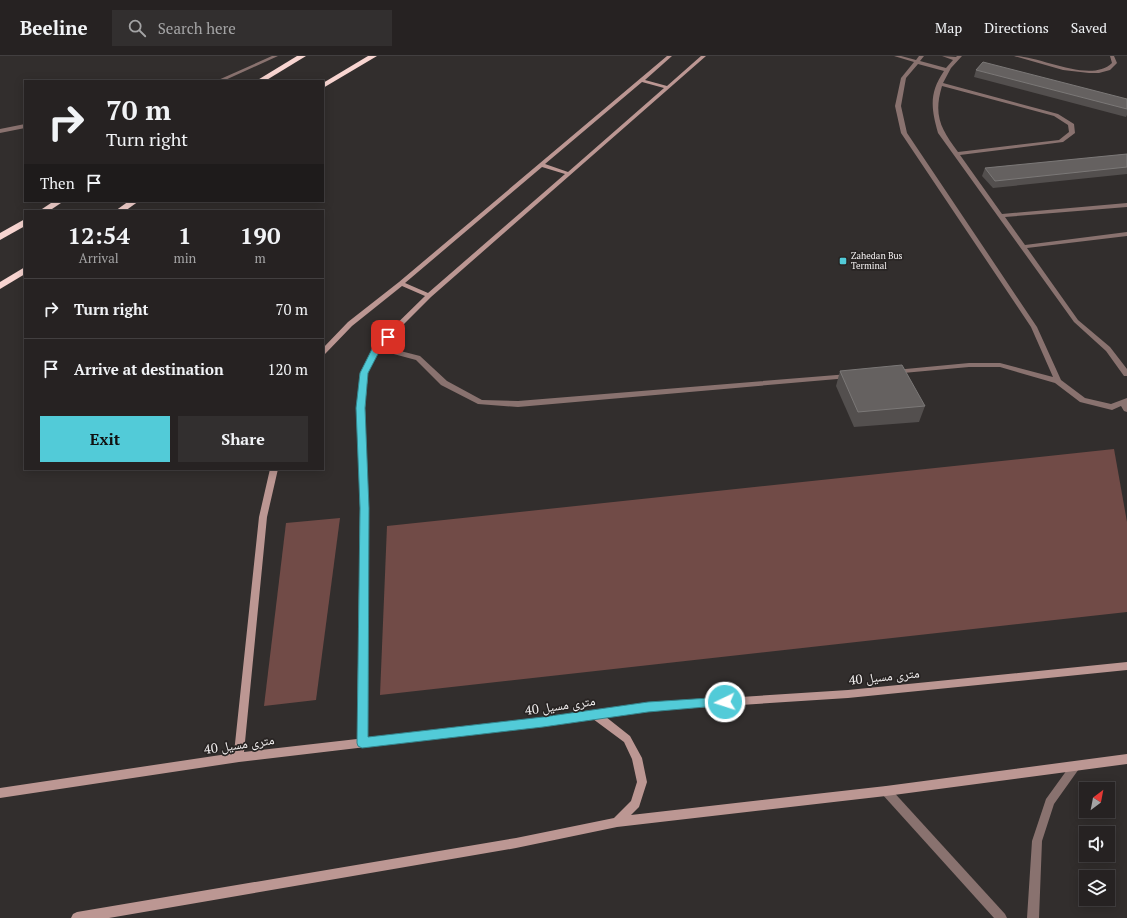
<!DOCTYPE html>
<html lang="en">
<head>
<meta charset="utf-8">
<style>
	:root { --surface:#262222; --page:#322f2f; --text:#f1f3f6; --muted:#a4a4a5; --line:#423f40; --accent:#52cbd8 }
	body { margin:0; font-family:"PT Serif","Noto Naskh Arabic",serif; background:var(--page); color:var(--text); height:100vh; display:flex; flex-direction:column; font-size:15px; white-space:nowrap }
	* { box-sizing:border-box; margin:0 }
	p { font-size:13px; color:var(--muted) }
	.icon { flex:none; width:22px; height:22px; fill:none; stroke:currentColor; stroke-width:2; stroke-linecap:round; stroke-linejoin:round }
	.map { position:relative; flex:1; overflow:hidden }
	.side { position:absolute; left:24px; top:154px; width:300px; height:260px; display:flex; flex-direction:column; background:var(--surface); border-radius:0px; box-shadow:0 2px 10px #0003,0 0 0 1px var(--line) }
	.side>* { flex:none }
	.hud { position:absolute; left:24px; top:24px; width:300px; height:122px; border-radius:0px; box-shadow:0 2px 10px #0003,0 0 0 1px var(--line); background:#262222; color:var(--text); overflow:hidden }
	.needle { width:26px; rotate:32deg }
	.controls { position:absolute; left:1079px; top:726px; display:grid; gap:8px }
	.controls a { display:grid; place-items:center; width:36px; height:36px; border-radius:0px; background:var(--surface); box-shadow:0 2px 10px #0003,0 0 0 1px var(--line); font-size:20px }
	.pin { position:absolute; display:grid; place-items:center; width:34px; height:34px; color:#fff; margin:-17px; border-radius:8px; box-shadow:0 2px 6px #0006 }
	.me { position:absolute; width:44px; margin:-22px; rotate:266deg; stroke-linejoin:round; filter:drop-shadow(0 0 3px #0008) }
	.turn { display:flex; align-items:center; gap:14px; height:84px; padding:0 16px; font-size:18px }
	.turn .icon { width:52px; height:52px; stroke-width:2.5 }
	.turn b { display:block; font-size:28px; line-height:34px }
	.then { display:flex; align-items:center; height:38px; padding:0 16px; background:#0003; gap:8px; font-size:15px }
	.eta { display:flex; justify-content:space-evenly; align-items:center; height:68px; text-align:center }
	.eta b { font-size:24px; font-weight:800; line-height:28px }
	.primary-button { display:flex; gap:8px; margin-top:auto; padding:8px 16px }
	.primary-button a { flex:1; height:46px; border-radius:0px; background:var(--accent); color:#111; font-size:16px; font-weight:800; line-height:46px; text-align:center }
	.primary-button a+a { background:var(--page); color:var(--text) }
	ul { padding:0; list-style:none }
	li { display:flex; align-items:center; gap:12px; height:60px; padding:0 16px; border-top:1px solid var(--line) }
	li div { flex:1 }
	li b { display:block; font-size:15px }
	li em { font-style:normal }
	header { display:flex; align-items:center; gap:24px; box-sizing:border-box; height:56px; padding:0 20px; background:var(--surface); border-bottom:1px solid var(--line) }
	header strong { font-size:19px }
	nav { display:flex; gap:22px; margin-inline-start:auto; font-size:14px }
	.search { width:280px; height:36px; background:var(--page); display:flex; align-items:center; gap:10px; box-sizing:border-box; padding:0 14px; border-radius:0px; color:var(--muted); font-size:15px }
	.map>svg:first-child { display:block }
	.green { fill:#714b47 }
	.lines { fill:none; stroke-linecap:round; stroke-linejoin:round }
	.lane { fill:#89726f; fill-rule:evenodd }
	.street { fill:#89726f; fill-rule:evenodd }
	.secondary { fill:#bc9793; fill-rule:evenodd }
	.highway { fill:#f8d5d1; fill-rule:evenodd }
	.wall { fill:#534f4e }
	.building { fill:#656160; stroke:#7b7877 }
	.route { fill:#52cbd8; stroke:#35848c }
	.poi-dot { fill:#52cbd8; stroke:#282423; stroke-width:1.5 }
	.labels { text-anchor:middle; stroke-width:3.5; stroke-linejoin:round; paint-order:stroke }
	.far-poi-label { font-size:9px; fill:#f5f2f2; stroke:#282423; text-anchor:start }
	.near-street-label { font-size:13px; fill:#f5f2f2; stroke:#282423 }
</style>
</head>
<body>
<header>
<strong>Beeline</strong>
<div class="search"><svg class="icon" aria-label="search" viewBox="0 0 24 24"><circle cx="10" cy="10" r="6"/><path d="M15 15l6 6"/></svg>Search here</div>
<nav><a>Map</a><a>Directions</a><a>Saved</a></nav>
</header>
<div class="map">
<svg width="1127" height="862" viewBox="0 0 1127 862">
	<rect width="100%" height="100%" fill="#322e2d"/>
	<g class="green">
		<polygon points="1114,393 1127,466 1127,556 380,639 387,470"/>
		<polygon points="340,462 316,644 264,650 286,467"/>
	</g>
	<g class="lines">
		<g class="lane">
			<polygon points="272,0 278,0 223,25 216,25"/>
			<path d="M894,0H901L916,4L919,0H924L920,5L946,12L953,4L942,0L956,1L957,0H962L951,12L943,27L1058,58L1074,68L1075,77L1063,86L960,99L1002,158L1127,147V151L1005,161L1025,189L1127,176V180L1027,192L1078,264L1110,291L1127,313V320H1124L1106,295L1074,266L938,77C931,52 929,37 944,15L918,8L906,22L901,50L907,77L1037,271L1061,324L1085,342L1111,348L1127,342V356L1124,355L1121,350L1112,354L1080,346L1055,327L1000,311H969L892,318L891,316L892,314H895L969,307H1000L1053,321L1031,271L901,77L895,50L901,22L914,6ZM942,30L1054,60L1068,69L1069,76L1059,84L958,96C941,73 933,60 942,30Z"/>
			<path d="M1014,0C1041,0 1090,28 1112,7L1110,0H1114L1117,7L1110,14L1099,17H1089L1063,14Z"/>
			<polygon points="25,68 25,72 0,77 0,73"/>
			<polygon points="375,289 377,289 420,300 447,325 482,344 518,345 849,318 853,320 849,322 518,351 478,348 441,329 416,304 375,293 374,291"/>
		</g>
		<g class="street">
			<polygon points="1076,705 1080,707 1081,710 1054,748 1042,785 1039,862 1027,862 1032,785 1046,743 1072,707"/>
			<polygon points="886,730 890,732 1005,858 1007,862 994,862 882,738 881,735 882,732"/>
		</g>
		<path class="secondary" d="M667,0H672L645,24L667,30L701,0H706L431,241L380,292L368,317L365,352L368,452L367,682L543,662L648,647L848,634L1127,606V614L848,642L648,655L606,661L630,680L642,702L647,726L639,751L631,759L886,730L1127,698V708L886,740L617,771L516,792L109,862H71L73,858L77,856L516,782L614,762L631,745L637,726L632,703L624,686L593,663L543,670L239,706L0,742V732L234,697L259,461L270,413H278L267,461L244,696L357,683L360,452L357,352L360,317L375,289L425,240L402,230L352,270L325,298H323V292L348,266L399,226ZM642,26L664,32L568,116L545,108ZM542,111L565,118L428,237L405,227Z"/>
		<g class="highway">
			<polygon points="297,0 306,0 265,25 256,25"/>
			<polygon points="368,0 377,0 323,32 323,27"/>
			<polygon points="54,145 64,145 49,155 39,155"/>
			<polygon points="129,145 139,145 125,155 115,155"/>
			<polygon points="25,163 25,170 0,184 0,177"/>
			<polygon points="25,211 25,218 0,233 0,226"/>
		</g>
	</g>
	<g class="wall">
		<polygon points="976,14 1127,43 1127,59 1126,61 974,21"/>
		<polygon points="1127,98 1127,118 993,132 982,120 985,112"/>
		<polygon points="840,315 925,350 919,366 854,371 836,330"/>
	</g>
	<g class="building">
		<polygon points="983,6 1127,43 1127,53 976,14"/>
		<polygon points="1127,98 1127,111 995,125 985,112"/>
		<polygon points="902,309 925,350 858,356 840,315"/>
	</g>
	<polygon class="route" points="388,278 392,281 381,292 368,317 365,352 369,452 368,681 543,661 648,646 725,641 728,643 730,646 728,649 648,656 543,671 362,692 358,690 357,687 360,452 356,352 360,317 374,289 385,279"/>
	<rect class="poi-dot" x="839" y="201" width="8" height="8" rx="2"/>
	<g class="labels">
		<g class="far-poi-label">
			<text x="851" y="203">Zahedan Bus<tspan x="851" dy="10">Terminal</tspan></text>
		</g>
		<g class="near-street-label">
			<text transform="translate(884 620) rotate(-6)" y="5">40 متری مسیل</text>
			<text transform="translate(560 649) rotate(-8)" y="5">40 متری مسیل</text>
			<text transform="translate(239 688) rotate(-8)" y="5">40 متری مسیل</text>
		</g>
	</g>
</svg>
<div class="controls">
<a><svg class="needle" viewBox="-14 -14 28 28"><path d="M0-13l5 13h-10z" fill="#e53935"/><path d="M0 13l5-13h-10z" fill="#a4a4a5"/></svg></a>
<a><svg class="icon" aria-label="sound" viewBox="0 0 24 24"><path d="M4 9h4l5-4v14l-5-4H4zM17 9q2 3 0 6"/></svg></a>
<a><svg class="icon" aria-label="layers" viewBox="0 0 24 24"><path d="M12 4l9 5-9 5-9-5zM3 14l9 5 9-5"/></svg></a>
</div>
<div class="pin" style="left:388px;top:281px;background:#d93025"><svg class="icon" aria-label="arrive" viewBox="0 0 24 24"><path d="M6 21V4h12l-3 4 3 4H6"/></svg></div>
<svg class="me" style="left:725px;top:646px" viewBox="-20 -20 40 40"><circle r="17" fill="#52cbd8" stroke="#fff" stroke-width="3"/><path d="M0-11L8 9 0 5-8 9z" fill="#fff"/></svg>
<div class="hud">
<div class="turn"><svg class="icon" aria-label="right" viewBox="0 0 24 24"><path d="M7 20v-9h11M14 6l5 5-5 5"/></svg><div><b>70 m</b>Turn right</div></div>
<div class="then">Then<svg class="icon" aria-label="arrive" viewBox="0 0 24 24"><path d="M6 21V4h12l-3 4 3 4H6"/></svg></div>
</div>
<section class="side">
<div class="eta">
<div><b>12:54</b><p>Arrival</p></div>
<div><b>1</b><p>min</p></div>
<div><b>190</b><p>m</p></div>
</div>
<ul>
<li><svg class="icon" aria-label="right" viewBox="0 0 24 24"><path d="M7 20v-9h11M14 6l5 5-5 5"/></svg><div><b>Turn right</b></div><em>70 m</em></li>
<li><svg class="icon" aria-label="arrive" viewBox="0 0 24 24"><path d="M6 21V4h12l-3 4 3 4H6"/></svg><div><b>Arrive at destination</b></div><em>120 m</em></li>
</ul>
<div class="primary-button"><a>Exit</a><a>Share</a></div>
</section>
</div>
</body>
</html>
